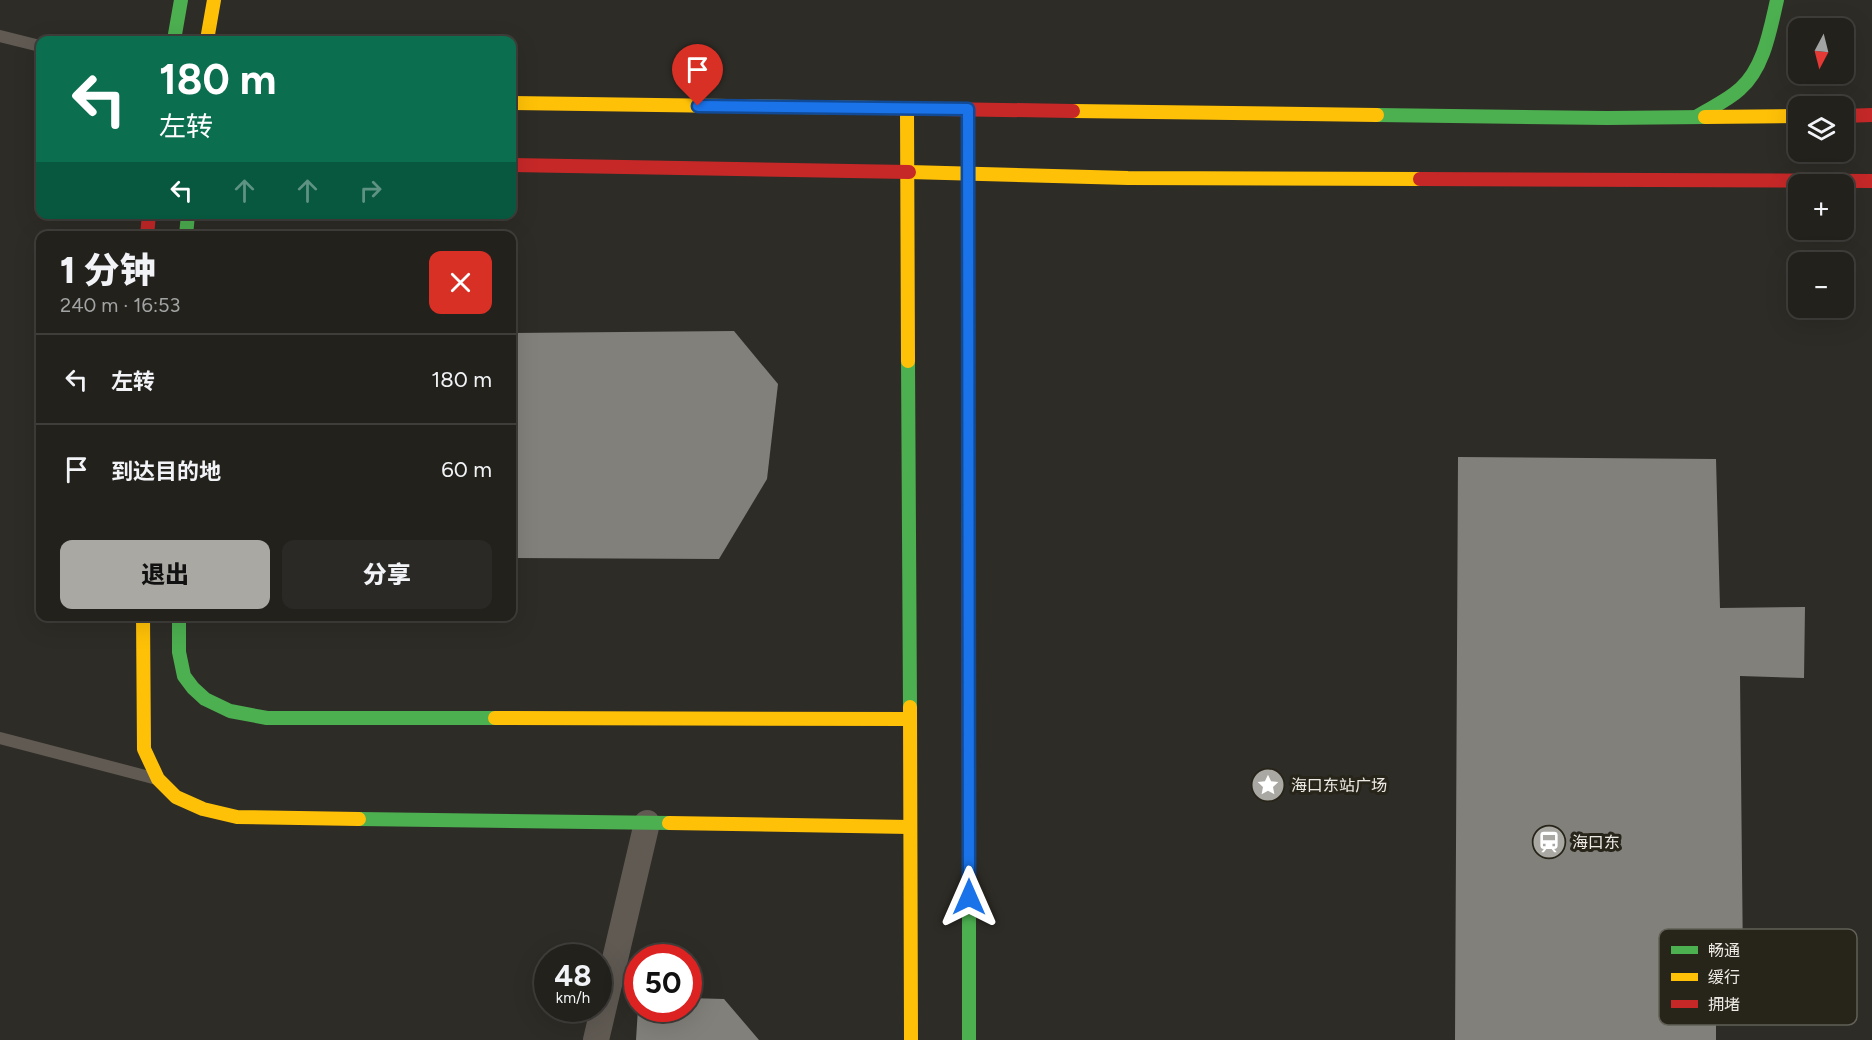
<!DOCTYPE html>
<html lang="zh">
<head>
<meta charset="utf-8">
<style>
	:root { --surface:#22211c; --page:#2a2925; --text:#f1f3f6; --muted:#a2a3a3; --line:#3f3e3b; --accent:#aaa8a2 }
	body { margin:0; font-family:Figtree,"Noto Sans SC",sans-serif; background:var(--page); color:var(--text); height:100vh; display:flex; flex-direction:column; font-size:22px; white-space:nowrap }
	* { box-sizing:border-box; margin:0 }
	p { font-size:20px; color:var(--muted) }
	.icon { flex:none; width:33px; height:33px; fill:none; stroke:currentColor; stroke-width:2; stroke-linecap:round; stroke-linejoin:round }
	.map { position:relative; flex:1; overflow:hidden }
	.panel { position:absolute; left:36px; top:231px; width:480px; height:390px; display:flex; flex-direction:column; background:var(--surface); border-radius:12px; box-shadow:0 6px 24px #0002,0 0 0 2px var(--line) }
	.panel>* { flex:none }
	.banner { position:absolute; left:36px; top:36px; width:480px; height:183px; border-radius:12px; box-shadow:0 6px 24px #0002,0 0 0 2px var(--line); background:#0b6e4f; color:#fff; overflow:hidden }
	.needle { width:39px; rotate:187deg }
	.buttons { position:absolute; left:1788px; top:18px; display:grid; gap:12px }
	.buttons a { display:grid; place-items:center; width:66px; height:66px; border-radius:12px; background:var(--surface); box-shadow:0 6px 24px #0002,0 0 0 2px var(--line); font-size:30px }
	.speed { position:absolute; left:534px; top:944px; display:flex; gap:12px; font-size:30px; font-weight:700; text-align:center }
	.speed>* { display:grid; place-content:center; width:78px; height:78px; border-radius:50%; background:var(--surface); box-shadow:0 6px 24px #0002,0 0 0 2px var(--line); line-height:1 }
	.speed small { font-size:15px; font-weight:400 }
	.speed .limit { border:9px solid #d22; background:#fff; color:#111 }
	.pin { position:absolute; display:grid; place-items:center; width:51px; height:51px; color:#fff; margin:-62px -26px; border-radius:50% 50% 50% 0; rotate:-45deg; box-shadow:0 0 6px #0007 }
	.pin .icon { rotate:45deg }
	.me { position:absolute; width:66px; margin:-33px; rotate:0deg; stroke-linejoin:round; filter:drop-shadow(0 0 4px #0008) }
	.turn { display:flex; align-items:center; gap:21px; height:126px; padding:0 24px; font-size:27px }
	.turn .icon { width:78px; height:78px; stroke-width:2.5 }
	.turn b { display:block; font-size:42px; line-height:51px }
	.lanes { display:flex; align-items:center; height:57px; padding:0 24px; background:#0003; justify-content:center; gap:30px; direction:ltr }
	.lanes .off { opacity:.35 }
	.round { display:grid; place-items:center; flex:none; width:63px; height:63px; border-radius:12px; background:var(--page) }
	.headline { display:flex; align-items:center; justify-content:space-between; height:102px; padding:0 24px }
	h1 { font-size:36px; font-weight:800; line-height:45px }
	.button { display:flex; gap:12px; margin-top:auto; padding:12px 24px }
	.button a { flex:1; height:69px; border-radius:12px; background:var(--accent); color:#111; font-size:24px; font-weight:800; line-height:69px; text-align:center }
	.button a+a { background:var(--page); color:var(--text) }
	ul { padding:0; list-style:none }
	li { display:flex; align-items:center; gap:18px; height:90px; padding:0 24px; border-top:2px solid var(--line) }
	li div { flex:1 }
	li b { display:block; font-size:22px }
	li em { font-style:normal }
	.map>svg:first-child { display:block }
	.building { fill:#82807b }
	.lines { fill:none; stroke-linecap:round; stroke-linejoin:round }
	.lane { stroke:#605a53; stroke-width:12 }
	.street { stroke:#605a53; stroke-width:26 }
	.fast { stroke:#4caf50; stroke-width:14 }
	.slow { stroke:#ffc107; stroke-width:14 }
	.jam { stroke:#c62828; stroke-width:14 }
	.route-casing { stroke:#114b97; stroke-width:15 }
	.route { stroke:#1a73e8; stroke-width:10 }
	.labels { text-anchor:middle; stroke-width:6; stroke-linejoin:round; paint-order:stroke }
	.poi-label { font-size:16px; fill:#edebe5; stroke:#27241a; text-anchor:start }
	.key { fill:#27241a; stroke:#626057; stroke-width:1.5 }
	.key-label { font-size:16px; fill:#edebe5 }
</style>
</head>
<body>
<div class="map">
<svg width="1872" height="1040" viewBox="0 0 1872 1040">
	<rect width="100%" height="100%" fill="#2e2c26"/>
	<g class="building">
		<polygon points="734,331 778,384 767,479 719,559 512,558 512,333"/>
		<polygon points="1458,457 1716,459 1720,608 1805,607 1804,678 1740,676 1743,965 1800,964 1799,1024 1716,1022 1716,1040 1455,1040"/>
		<polygon points="688,998 724,999 759,1040 636,1040 638,1008 688,1008"/>
	</g>
	<g class="lines">
		<g class="lane">
			<polyline points="0,36 40,46"/>
			<polyline points="0,738 153,778"/>
		</g>
		<polyline class="street" points="596,1040 647,823"/>
		<g class="fast">
			<polyline points="174,40 181,0"/>
			<polyline points="1377,115 1607,118 1705,117"/>
			<path d="M1696,117C1710,108 1727,101 1740,89C1764,68 1770,30 1777,0"/>
			<polyline points="186,236 188,214"/>
			<polyline points="908,361 910,707"/>
			<polyline points="179,616 179,652 184,676 193,688 205,699 230,711 267,718 495,718"/>
			<polyline points="359,819 669,823"/>
			<polyline points="969,837 969,1040"/>
		</g>
		<g class="slow">
			<polyline points="207,40 214,0"/>
			<polyline points="512,103 880,108"/>
			<polyline points="907,109 908,361"/>
			<polyline points="968,109 968,530"/>
			<polyline points="1073,111 1377,115"/>
			<polyline points="1705,117 1798,116"/>
			<polyline points="909,172 1128,178 1420,179"/>
			<polyline points="143,616 144,749 158,779 176,797 203,809 237,817 359,819"/>
			<polyline points="910,707 911,1040"/>
			<polyline points="495,718 909,719"/>
			<polyline points="669,823 910,827"/>
		</g>
		<g class="jam">
			<polyline points="880,108 1073,111"/>
			<polyline points="1844,116 1872,115"/>
			<polyline points="512,165 909,172"/>
			<polyline points="1420,179 1872,181"/>
			<polyline points="147,236 149,214"/>
			<polyline points="968,530 969,837"/>
		</g>
	</g>
	<g class="lines">
		<g class="route-casing">
			<polyline id="route" points="698,106 968,109 969,897"/>
		</g>
		<use href="#route" class="route"/>
	</g>
	<defs>
		<g id="sight-disc" transform="scale(1.725)"><circle r="9.5" fill="#aaa8a2" stroke="#27241a"/><path d="M0-6L1.8-2.2L6-1.7L2.9 1.2L3.7 5.4L0 3.3L-3.7 5.4L-2.9 1.2L-6-1.7L-1.8-2.2Z" fill="#fff"/></g>
		<g id="station-disc" transform="scale(1.725)"><circle r="9.5" fill="#aaa8a2" stroke="#27241a"/><path d="M-3-6H3Q5-6 5-4V2Q5 4 3 4L4.5 6H3L1.5 4h-3L-3 6H-4.5L-3 4Q-5 4-5 2V-4Q-5-6-3-6ZM-3.5-4v3h7v-3ZM-3.5 1v1.5H-2V1ZM2 1v1.5H3.5V1Z" fill="#fff"/></g>
	</defs>
	<g fill-rule="evenodd">
		<use href="#sight-disc" x="1268" y="785"/>
		<use href="#station-disc" x="1549" y="842"/>
	</g>
	<g class="labels">
		<g class="poi-label">
			<text x="1291" y="791">海口东站广场</text>
			<text x="1572" y="848">海口东</text>
		</g>
	</g>
	<rect x="1659" y="929" width="198" height="96" rx="9" class="key"/>
	<rect x="1671" y="946" width="27" height="8" fill="#4caf50"/>
	<rect x="1671" y="973" width="27" height="8" fill="#ffc107"/>
	<rect x="1671" y="1000" width="27" height="8" fill="#c62828"/>
	<g class="key-label">
		<text x="1708" y="956">畅通</text>
		<text x="1708" y="983">缓行</text>
		<text x="1708" y="1010">拥堵</text>
	</g>
</svg>
<div class="buttons">
<a><svg class="needle" viewBox="-14 -14 28 28"><path d="M0-13l5 13h-10z" fill="#e53935"/><path d="M0 13l5-13h-10z" fill="#a2a3a3"/></svg></a>
<a><svg class="icon" aria-label="layers" viewBox="0 0 24 24"><path d="M12 4l9 5-9 5-9-5zM3 14l9 5 9-5"/></svg></a>
<a>+</a>
<a>−</a>
</div>
<div class="speed"><div>48<small>km/h</small></div><div class="limit">50</div></div>
<div class="pin" style="left:698px;top:106px;background:#d93025"><svg class="icon" aria-label="arrive" viewBox="0 0 24 24"><path d="M6 21V4h12l-3 4 3 4H6"/></svg></div>
<svg class="me" style="left:969px;top:897px" viewBox="-20 -20 40 40"><path d="M0-17L14 15 0 8-14 15z" fill="#1a73e8" stroke="#fff" stroke-width="4"/></svg>
<div class="banner">
<div class="turn"><svg class="icon" aria-label="left" viewBox="0 0 24 24"><path d="M17 20v-9H6M10 6l-5 5 5 5"/></svg><div><b>180 m</b>左转</div></div>
<div class="lanes"><svg class="icon" aria-label="left" viewBox="0 0 24 24"><path d="M17 20v-9H6M10 6l-5 5 5 5"/></svg><svg class="icon off" aria-label="ahead" viewBox="0 0 24 24"><path d="M12 20V5M6 11l6-6 6 6"/></svg><svg class="icon off" aria-label="ahead" viewBox="0 0 24 24"><path d="M12 20V5M6 11l6-6 6 6"/></svg><svg class="icon off" aria-label="right" viewBox="0 0 24 24"><path d="M7 20v-9h11M14 6l5 5-5 5"/></svg></div>
</div>
<section class="panel">
<div class="headline"><div><h1>1 分钟</h1><p>240 m · 16:53</p></div><a class="round" style="background:#d93025;color:#fff"><svg class="icon" aria-label="close" viewBox="0 0 24 24"><path d="M6 6l12 12M18 6L6 18"/></svg></a></div>
<ul>
<li><svg class="icon" aria-label="left" viewBox="0 0 24 24"><path d="M17 20v-9H6M10 6l-5 5 5 5"/></svg><div><b>左转</b></div><em>180 m</em></li>
<li><svg class="icon" aria-label="arrive" viewBox="0 0 24 24"><path d="M6 21V4h12l-3 4 3 4H6"/></svg><div><b>到达目的地</b></div><em>60 m</em></li>
</ul>
<div class="button"><a>退出</a><a>分享</a></div>
</section>
</div>
</body>
</html>
